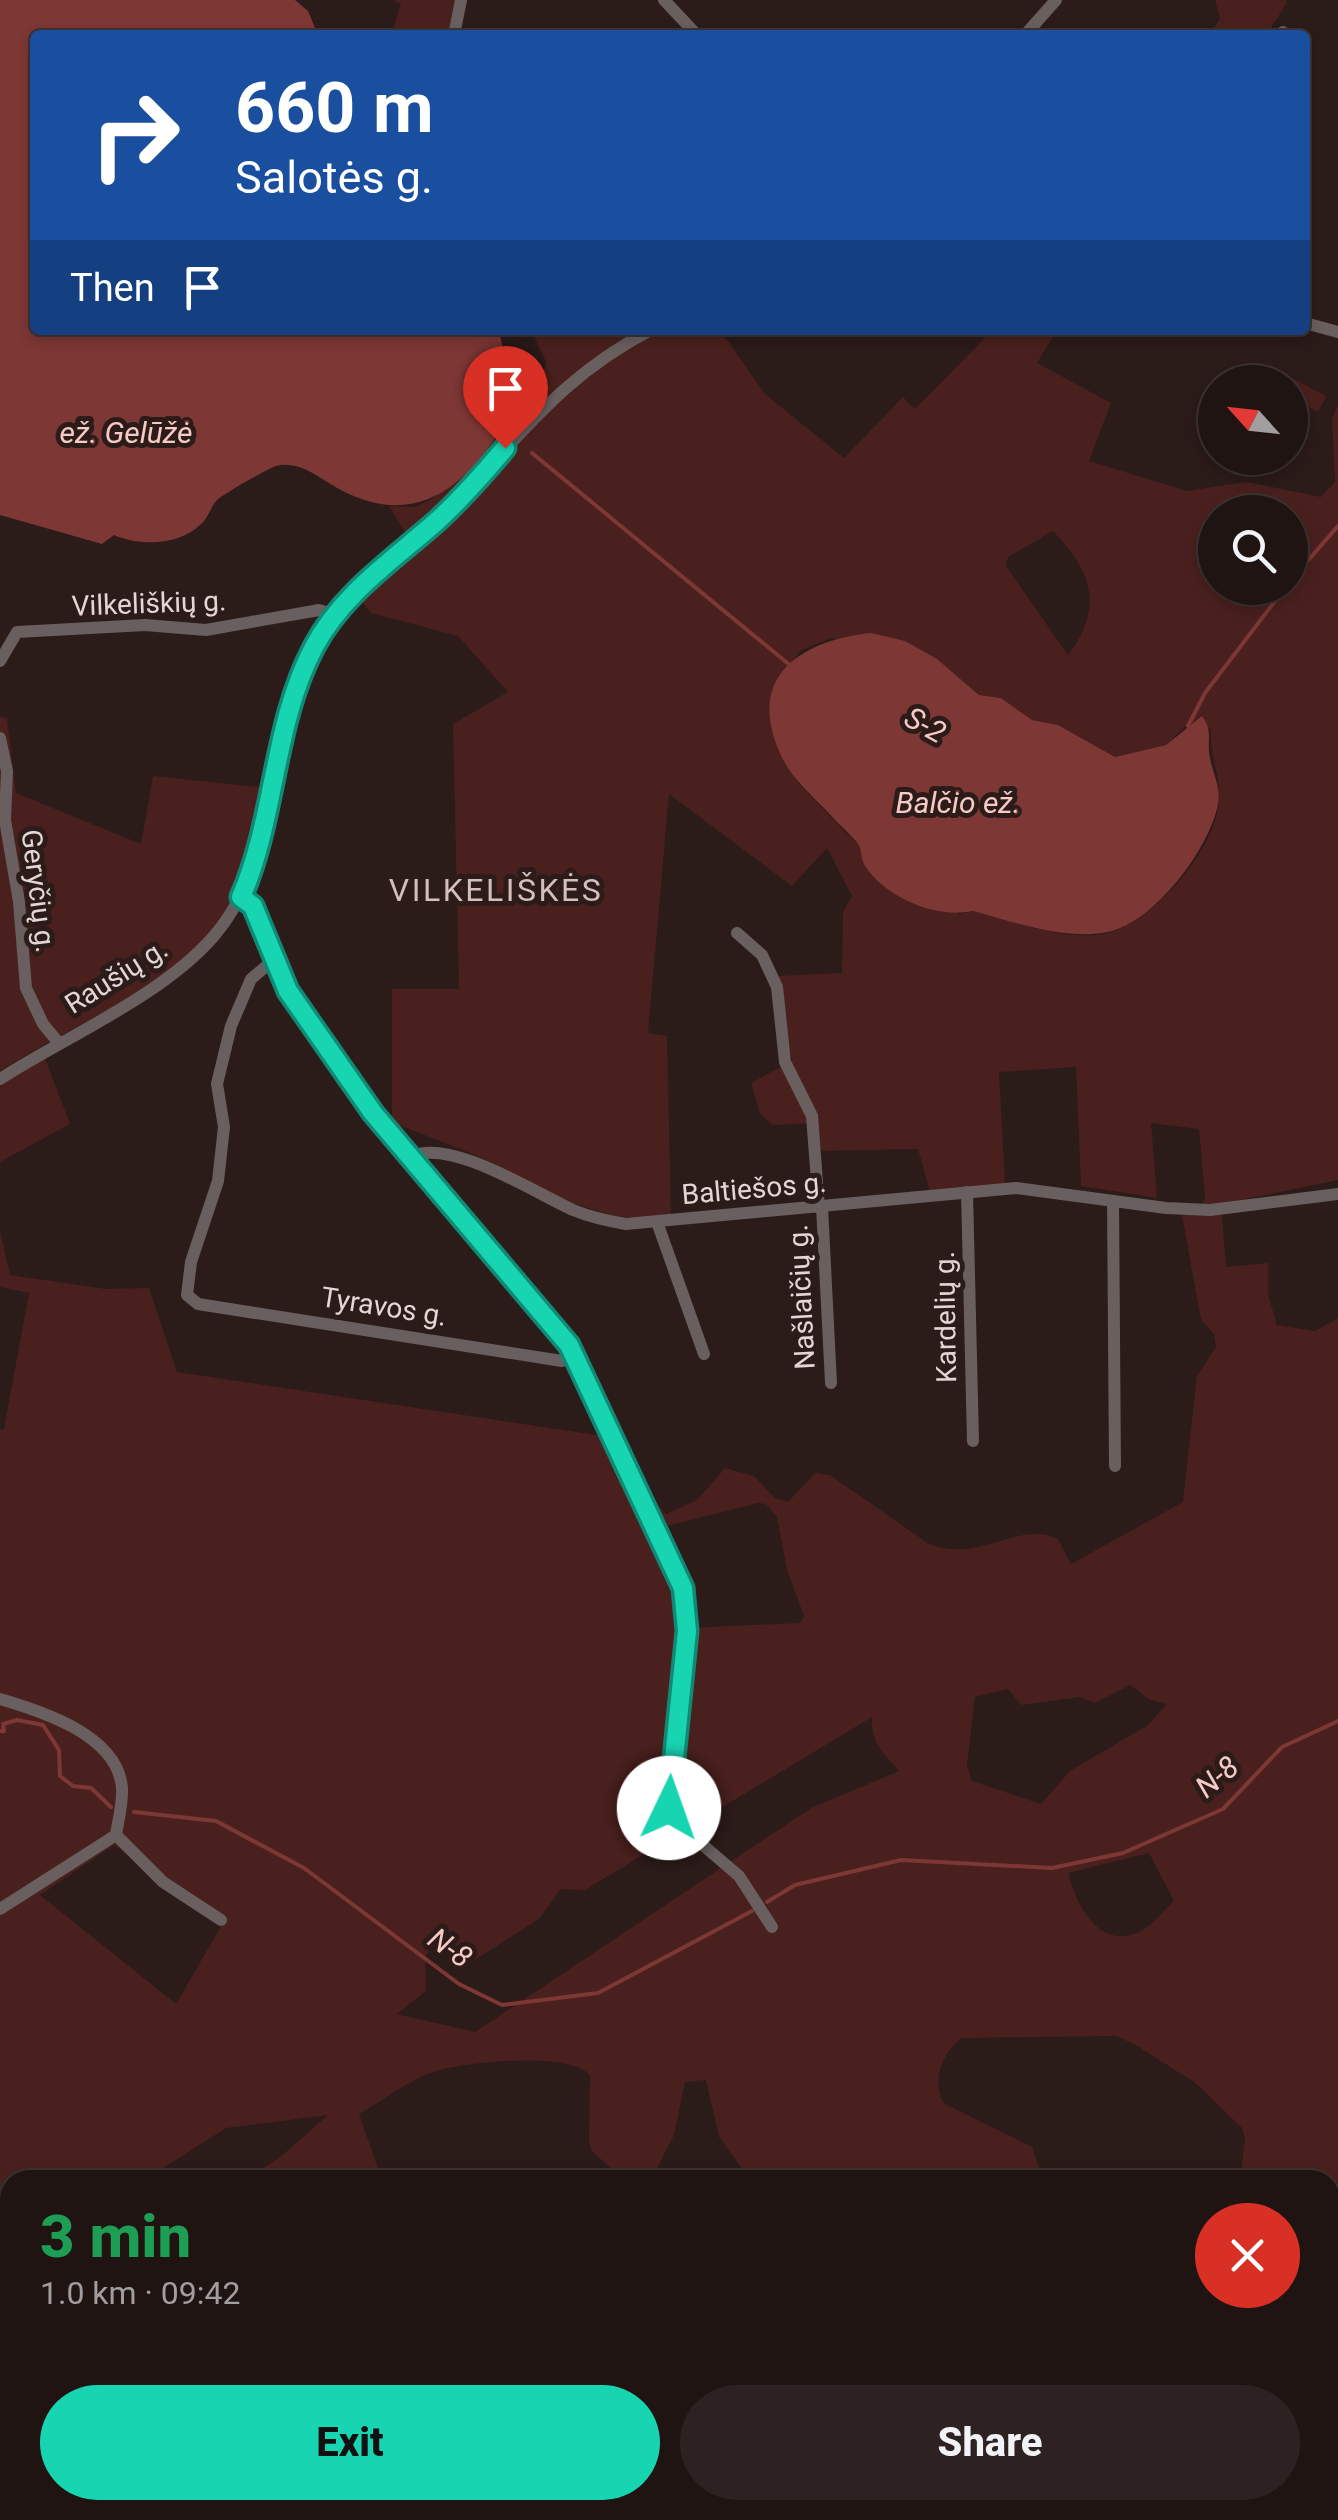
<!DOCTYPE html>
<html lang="en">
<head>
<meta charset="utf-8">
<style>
	:root { --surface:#201413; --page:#2d2121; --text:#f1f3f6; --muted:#a29ea0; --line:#3d3333; --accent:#18d5b2 }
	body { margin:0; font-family:Roboto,sans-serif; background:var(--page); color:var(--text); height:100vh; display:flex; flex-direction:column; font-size:38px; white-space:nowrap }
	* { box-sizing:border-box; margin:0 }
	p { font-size:32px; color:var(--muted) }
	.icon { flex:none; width:55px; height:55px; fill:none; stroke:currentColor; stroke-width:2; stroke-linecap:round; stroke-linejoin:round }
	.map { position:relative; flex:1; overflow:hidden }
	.drawer { position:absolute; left:0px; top:2170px; width:1340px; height:350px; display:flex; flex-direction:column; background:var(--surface); border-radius:30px 30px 0 0; box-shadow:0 5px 15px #0003,0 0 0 2px var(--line) }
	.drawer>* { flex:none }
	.guide { position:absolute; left:30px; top:30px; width:1280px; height:305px; border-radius:10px; box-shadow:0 5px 15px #0003,0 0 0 2px var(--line); background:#1a4fa0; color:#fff; overflow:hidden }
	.needle { width:65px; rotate:297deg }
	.tools { position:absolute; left:1198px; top:365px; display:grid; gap:20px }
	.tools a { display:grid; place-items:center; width:110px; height:110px; border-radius:50%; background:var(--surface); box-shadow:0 5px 15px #0003,0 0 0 2px var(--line); font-size:50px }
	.pin { position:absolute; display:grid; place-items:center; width:85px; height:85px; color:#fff; margin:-102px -42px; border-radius:50% 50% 50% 0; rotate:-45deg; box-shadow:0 0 10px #0007 }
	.pin .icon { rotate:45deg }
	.me { position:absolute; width:110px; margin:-55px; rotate:3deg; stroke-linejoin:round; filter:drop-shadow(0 0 8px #0008) }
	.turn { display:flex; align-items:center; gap:35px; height:210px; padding:0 40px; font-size:45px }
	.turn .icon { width:130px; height:130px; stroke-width:2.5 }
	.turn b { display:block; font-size:70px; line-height:85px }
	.then { display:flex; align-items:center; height:95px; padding:0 40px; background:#0003; gap:20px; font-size:38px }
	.round { display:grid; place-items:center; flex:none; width:105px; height:105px; border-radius:52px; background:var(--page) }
	.head { display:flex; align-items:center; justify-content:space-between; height:170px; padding:0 40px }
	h1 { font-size:60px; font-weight:800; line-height:75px; color:#1e9e55 }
	.button { display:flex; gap:20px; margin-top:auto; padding:20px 40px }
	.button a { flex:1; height:115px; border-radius:60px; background:var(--accent); color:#111; font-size:40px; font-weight:800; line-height:115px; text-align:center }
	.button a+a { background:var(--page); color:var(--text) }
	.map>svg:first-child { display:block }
	.green { fill:#49201d; fill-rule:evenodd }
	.water { fill:#7d3734 }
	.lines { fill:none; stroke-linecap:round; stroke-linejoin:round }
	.stream { stroke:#7d3734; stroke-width:4 }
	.minor { stroke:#685f5e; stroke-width:12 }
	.route-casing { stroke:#108a74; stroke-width:25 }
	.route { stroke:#18d5b2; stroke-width:18 }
	.labels { text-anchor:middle; stroke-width:10; stroke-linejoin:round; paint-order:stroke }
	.street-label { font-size:28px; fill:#e3d7d6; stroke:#2b1b19 }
	.water-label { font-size:30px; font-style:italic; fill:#f7cac6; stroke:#2b1b19 }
	.quarter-label { font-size:32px; letter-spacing:2.5px; fill:#d5bebb; stroke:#2b1b19 }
</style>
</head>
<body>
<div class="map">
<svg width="1338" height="2520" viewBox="0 0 1338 2520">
	<rect width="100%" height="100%" fill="#2b1b19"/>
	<g class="green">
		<polygon points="393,0 455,0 448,35 391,35 401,4"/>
		<polygon points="1215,0 1286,0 1287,3 1266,35 1209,35 1220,19"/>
		<path d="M531,330H619L634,346L664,330H720L765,394L844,458L903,397L915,409L985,338L978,330H1057L1037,363L1111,403L1089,461L1187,491L1247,482L1321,497L1335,482L1332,418L1338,406V1180L1221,1204L1226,1267L1268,1263V1294L1277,1325L1315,1331L1338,1318V2520H0V2451L10,2455V2510H1330V2180H1240L1245,2139L1242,2128L1197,2084L1139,2047L1117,2036L962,2038C943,2051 930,2083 945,2104L1032,2147L1043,2180H741V2167L719,2137L706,2080L685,2082L674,2135L651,2180H612V2169L592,2151L589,2141L590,2075C569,2051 471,2062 440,2070C413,2077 384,2100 359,2114L382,2180H244L279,2158L328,2115L226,2128L144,2180H10V2265L0,2272V1429H4L29,1293L0,1287V1230L10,1275L106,1289L149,1288L177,1372L610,1437L633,1498L649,1495L666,1514L697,1500L725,1468L754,1476L775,1498L788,1502L815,1473L830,1475L929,1544C981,1564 1017,1520 1058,1539L1071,1564L1183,1502L1197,1376L1216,1347L1214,1334L1201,1320L1182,1215H1197L1205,1198L1199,1129L1151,1123L1157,1198L1081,1186L1076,1067L999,1072L1005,1184L930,1192L918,1149L821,1151L816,1123L772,1125L760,1113L751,1083L792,1061L777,976L842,973L843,912L852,896L827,848L792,886L669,794L648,1033L667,1036L671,1215C603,1230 540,1185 480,1157C451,1145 421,1134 392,1122V989H459L453,724L508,692L458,636L371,613L361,601L373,584L415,548L389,506L416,507L433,498L491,445L512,404L542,378L546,362ZM1215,512H1290V588H1215ZM1053,531C1091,570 1105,607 1068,655L1006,566L1008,557ZM831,638L937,659L979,695L1001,698L1032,720L1058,725L1115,757L1166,745L1189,723L1211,729C1209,754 1220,774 1219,798C1219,845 1155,920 1111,932C1069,944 1014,921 973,911L960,914L866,866L858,845L798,783L776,683L800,651ZM758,1503L766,1504L777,1517L787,1570L804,1616L800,1623L685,1628L679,1623L670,1576L651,1535L659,1528ZM1130,1685L1150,1700L1167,1704L1148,1725L1070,1771L1041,1804L972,1781L967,1765L975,1697L1008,1689L1021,1705L1080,1697L1095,1703ZM872,1717C871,1744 883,1752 899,1771L811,1808L475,2032L397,2014L426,1991L425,1957L432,1947L448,1950L470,1963L539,1919L561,1889L585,1890ZM114,1845L221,1926L176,2004L40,1895ZM1149,1853L1174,1901C1164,1910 1150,1928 1137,1933C1097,1949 1076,1903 1068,1873Z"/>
		<polygon points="1288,376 1326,396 1318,412 1290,397 1290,382 1285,382"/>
		<path d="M0,717L7,718L16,793L141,844L153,776L269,788C258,831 251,882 223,918C168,989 73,1024 0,1071Z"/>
		<polygon points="44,1056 70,1124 0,1162 0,1085"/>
	</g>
	<g class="water">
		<path d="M0,0H295L308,11L318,35H35V330H499L507,369L498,413L502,427C463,492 411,528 339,489C320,479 300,460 276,466C267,469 224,494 217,500C210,508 208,519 200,525C178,546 139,546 114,535L102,544L0,515Z"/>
		<path d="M871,633L905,641L937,659L979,695L1001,698L1032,720L1058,725L1115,757L1166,745L1202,716C1212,730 1208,735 1209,751C1210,769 1222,786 1218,804C1210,848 1154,923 1108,932C1064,941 1015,922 973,911C937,919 886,898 865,866C861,860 862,851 858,844C852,836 844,829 837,822C817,799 791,781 779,751C746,674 804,640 871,633Z"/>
	</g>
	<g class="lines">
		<g class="stream">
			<polyline points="532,453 791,666"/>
			<polyline points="1290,581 1338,526"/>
			<polyline points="1188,726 1205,693 1285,588"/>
			<polyline points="0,1731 4,1731 3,1724 17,1720 43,1725 59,1750 60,1776 73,1786 91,1788 111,1807"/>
			<polyline points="134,1812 216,1821 304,1868 459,1984 502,2005 598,1993 752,1911"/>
			<polyline points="767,1902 795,1885 901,1860 1052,1868 1123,1853 1223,1809 1282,1747 1338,1721"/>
		</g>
		<g class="minor">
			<polyline points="664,0 697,35"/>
			<polyline points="454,35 461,0"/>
			<polyline points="1025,35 1056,0"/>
			<polyline points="1281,35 1283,32"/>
			<polyline points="1305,323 1338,332"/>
			<polyline points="0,661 17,632 145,625 206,630 319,610 334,614"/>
			<polyline points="0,738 7,771 5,820 19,902 26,988 43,1024 58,1042"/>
			<polyline points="241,897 260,919 289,991 373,1113 569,1345 683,1588 687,1631 669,1808 676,1822 739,1876 772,1927"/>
			<polyline points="737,933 762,955 777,987 785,1062 812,1116 819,1208"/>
			<polyline points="276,958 251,979 231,1026 217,1084 224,1127 218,1181 191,1262 187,1295 198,1304 562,1361 575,1356"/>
			<path d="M0,1079C67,1036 162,996 214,936C278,861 269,753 306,665C334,596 398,560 448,510C519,439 558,378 651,330"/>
			<path d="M412,1156C453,1139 535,1193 573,1210C590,1217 608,1221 626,1224L1016,1188L1166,1208L1210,1210L1338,1194"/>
			<polyline points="967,1192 973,1441"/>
			<polyline points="1113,1201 1115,1466"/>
			<polyline points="822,1207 831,1383"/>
			<polyline points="657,1222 704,1354"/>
			<path d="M0,1699C41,1711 118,1735 122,1788C123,1803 118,1821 116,1835"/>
			<polyline points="116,1835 163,1882 221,1920"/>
			<polyline points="0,1909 116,1835"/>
		</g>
	</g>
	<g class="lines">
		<g class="route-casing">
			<path id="route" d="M505,448C484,473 461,499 437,521C393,560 342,594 314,647C273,724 276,817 241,897L253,906L288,991L373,1113L569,1345L675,1571L683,1588L687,1631L669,1808"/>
		</g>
		<use href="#route" class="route"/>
	</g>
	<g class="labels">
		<g class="street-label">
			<text transform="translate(149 603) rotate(-2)" y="10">Vilkeliškių g.</text>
			<text transform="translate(39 891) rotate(83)" y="10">Geryčių g.</text>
			<text transform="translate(116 976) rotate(-32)" y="10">Raušių g.</text>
			<text transform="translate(754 1188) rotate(-5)" y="10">Baltiešos g.</text>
			<text transform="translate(801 1297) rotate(-93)" y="10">Našlaičių g.</text>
			<text transform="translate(384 1306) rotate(9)" y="10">Tyravos g.</text>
			<text transform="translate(945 1317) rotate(-91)" y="10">Kardelių g.</text>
		</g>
		<g class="water-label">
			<text x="126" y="443">ež. Gelūžė</text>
			<text transform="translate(925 725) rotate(29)" y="10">S-2</text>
			<text x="958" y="813">Balčio ež.</text>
			<text transform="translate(1217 1777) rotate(-40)" y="10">N-8</text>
			<text transform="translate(450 1948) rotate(35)" y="10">N-8</text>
		</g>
		<g class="quarter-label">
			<text x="496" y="901">VILKELIŠKĖS</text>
		</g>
	</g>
</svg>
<div class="tools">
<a><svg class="needle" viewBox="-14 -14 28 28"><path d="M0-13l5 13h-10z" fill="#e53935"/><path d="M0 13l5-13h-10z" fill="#a29ea0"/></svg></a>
<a><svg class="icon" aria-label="search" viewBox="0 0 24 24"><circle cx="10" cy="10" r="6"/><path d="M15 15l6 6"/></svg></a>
</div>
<div class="pin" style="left:505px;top:448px;background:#d93025"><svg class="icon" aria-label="arrive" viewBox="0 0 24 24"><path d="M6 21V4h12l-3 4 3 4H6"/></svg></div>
<svg class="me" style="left:669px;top:1808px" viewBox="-20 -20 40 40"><circle r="19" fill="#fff"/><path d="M0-13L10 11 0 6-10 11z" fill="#18d5b2"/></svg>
<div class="guide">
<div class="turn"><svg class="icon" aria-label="right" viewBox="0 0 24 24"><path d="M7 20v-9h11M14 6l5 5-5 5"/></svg><div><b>660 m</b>Salotės g.</div></div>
<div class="then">Then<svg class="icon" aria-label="arrive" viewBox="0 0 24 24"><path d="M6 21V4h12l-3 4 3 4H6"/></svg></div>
</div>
<section class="drawer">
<div class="head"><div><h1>3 min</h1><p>1.0 km · 09:42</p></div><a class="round" style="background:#d93025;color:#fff"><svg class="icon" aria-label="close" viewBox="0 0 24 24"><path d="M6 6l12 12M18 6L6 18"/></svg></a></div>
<div class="button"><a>Exit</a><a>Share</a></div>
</section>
</div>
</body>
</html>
